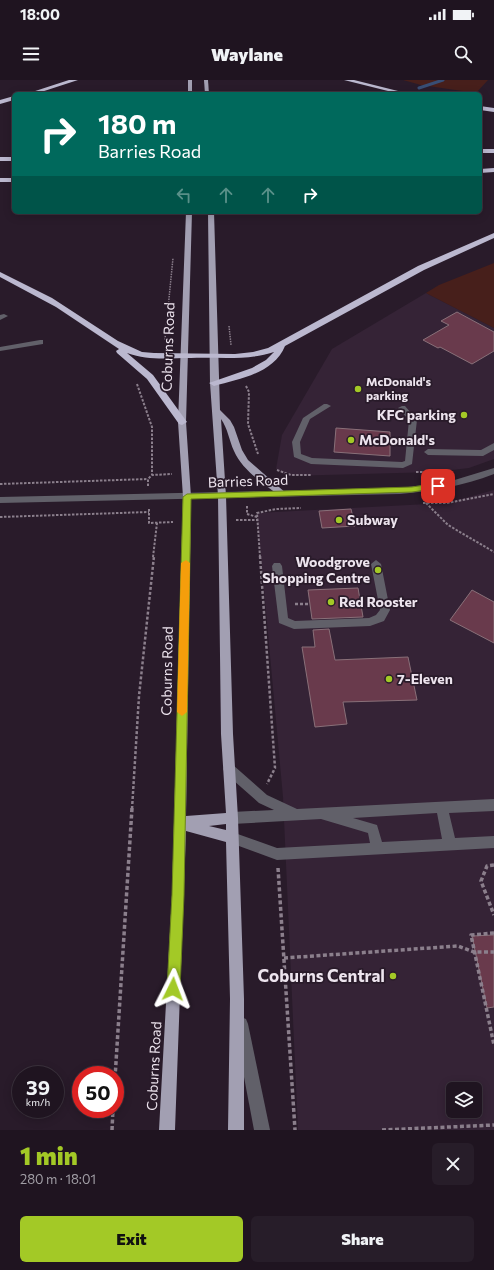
<!DOCTYPE html>
<html lang="en">
<head>
<meta charset="utf-8">
<style>
	:root { --surface:#1f1420; --page:#271d29; --text:#f1f3f6; --muted:#a19ea5; --line:#3c333e; --accent:#a3c926 }
	body { margin:0; font-family:Commissioner,sans-serif; background:var(--page); color:var(--text); height:100vh; display:flex; flex-direction:column; font-size:15px; white-space:nowrap }
	* { box-sizing:border-box; margin:0 }
	p { font-size:13px; color:var(--muted) }
	.icon { flex:none; width:22px; height:22px; fill:none; stroke:currentColor; stroke-width:2; stroke-linecap:round; stroke-linejoin:round }
	.map { position:relative; height:1050px; overflow:hidden }
	.drawer { display:flex; flex-direction:column; background:var(--surface); flex:1 }
	.drawer>* { flex:none }
	.top-card { position:absolute; left:12px; top:12px; width:470px; height:122px; border-radius:6px; box-shadow:0 2px 10px #0003,0 0 0 1px var(--line); background:#00695c; color:#fff; overflow:hidden }
	.fabs { position:absolute; left:446px; top:1002px; display:grid; gap:8px }
	.fabs a { display:grid; place-items:center; width:36px; height:36px; border-radius:6px; background:var(--surface); box-shadow:0 2px 10px #0003,0 0 0 1px var(--line); font-size:20px }
	.speed { position:absolute; left:12px; top:986px; display:flex; gap:8px; font-size:20px; font-weight:700; text-align:center }
	.speed>* { display:grid; place-content:center; width:52px; height:52px; border-radius:50%; background:var(--surface); box-shadow:0 2px 10px #0003,0 0 0 1px var(--line); line-height:1 }
	.speed small { font-size:10px; font-weight:400 }
	.speed .limit { border:6px solid #d22; background:#fff; color:#111 }
	.pin { position:absolute; display:grid; place-items:center; width:34px; height:34px; color:#fff; margin:-17px; border-radius:8px; box-shadow:0 2px 6px #0006 }
	.me { position:absolute; width:44px; margin:-22px; rotate:3deg; stroke-linejoin:round; filter:drop-shadow(0 0 3px #0008) }
	.turn { display:flex; align-items:center; gap:14px; height:84px; padding:0 20px; font-size:18px }
	.turn .icon { width:52px; height:52px; stroke-width:2.5 }
	.turn b { display:block; font-size:28px; line-height:34px }
	.lanes { display:flex; align-items:center; height:38px; padding:0 20px; background:#0003; justify-content:center; gap:20px; direction:ltr }
	.lanes .off { opacity:.35 }
	.round { display:grid; place-items:center; flex:none; width:42px; height:42px; border-radius:6px; background:var(--page) }
	.head { display:flex; align-items:center; justify-content:space-between; height:68px; padding:0 20px }
	h1 { font-size:24px; font-weight:800; line-height:30px; color:var(--accent) }
	.primary-button { display:flex; gap:8px; margin-top:auto; padding:8px 20px }
	.primary-button a { flex:1; height:46px; border-radius:6px; background:var(--accent); color:#111; font-size:16px; font-weight:800; line-height:46px; text-align:center }
	.primary-button a+a { background:var(--page); color:var(--text) }
	.status { display:flex; justify-content:space-between; align-items:center; height:28px; padding:0 20px; background:var(--surface); direction:ltr }
	.status svg { height:11px; fill:currentColor }
	header { display:flex; justify-content:space-between; align-items:center; height:52px; padding:0 20px; background:var(--surface); font-size:18px; font-weight:800 }
	.map>svg:first-child { display:block }
	.built { fill:#352336; fill-rule:evenodd }
	.green { fill:#471f1b }
	.lines { fill:none; stroke-linecap:round; stroke-linejoin:round }
	.stream { stroke:#384e75; stroke-width:3 }
	.building { fill:#693a4c; stroke:#897079 }
	.path-far3 { stroke:#8b7f8c; stroke-width:1.5; stroke-dasharray:1.5 1; stroke-linecap:butt }
	.path-far2 { stroke:#8b7f8c; stroke-width:2; stroke-dasharray:2.5 1.5; stroke-linecap:butt }
	.path-far1 { stroke:#8b7f8c; stroke-width:2.5; stroke-dasharray:3 2; stroke-linecap:butt }
	.path { stroke:#8b7f8c; stroke-width:3.5; stroke-dasharray:4 2.5; stroke-linecap:butt }
	.minor { fill:#616069; fill-rule:evenodd }
	.major { fill:#a29fb2; fill-rule:evenodd }
	.highway { fill:#bbb8cf; fill-rule:evenodd }
	.route { fill:#a3c926; stroke:#6a8319 }
	.slow { fill:#f59e0b }
	.poi-dot { fill:#a3c926; stroke:#291b2a; stroke-width:1.5 }
	.labels { text-anchor:middle; stroke-width:3.5; stroke-linejoin:round; paint-order:stroke }
	.far-poi-label { font-size:12px; font-weight:bold; fill:#ede4ee; stroke:#291b2a; text-anchor:start }
	.street-label { font-size:14px; fill:#ede4ee; stroke:#291b2a }
	.poi-label { font-size:14px; font-weight:bold; fill:#ede4ee; stroke:#291b2a; text-anchor:start }
	.near-poi-label { font-size:17px; font-weight:bold; fill:#ede4ee; stroke:#291b2a; text-anchor:end }
</style>
</head>
<body>
<div class="status"><b>18:00</b><svg viewBox="0 0 49 12"><path d="M0 12V9h3v3zM5 12V6h3v6zM10 12V3h3v9zM15 12V0h3v12zM26 1h20v11H26zM47 4h2v5h-2z"/></svg></div>
<header><svg class="icon" aria-label="menu" viewBox="0 0 24 24"><path d="M4 6h16M4 12h16M4 18h16"/></svg>Waylane<svg class="icon" aria-label="search" viewBox="0 0 24 24"><circle cx="10" cy="10" r="6"/><path d="M15 15l6 6"/></svg></header>
<div class="map">
<svg width="494" height="1050" viewBox="0 0 494 1050">
	<rect width="100%" height="100%" fill="#291b2a"/>
	<g class="built">
		<polygon points="426,213 494,248 494,379 469,388 435,392 287,396 276,389 282,355 332,269"/>
		<path d="M494,410V1050H298L283,717L257,433L447,423ZM453,1009H475V1031H453Z"/>
	</g>
	<g class="green">
		<polygon points="403,0 488,0 476,13 421,5"/>
		<polygon points="494,183 494,248 426,213 439,205"/>
	</g>
	<g class="lines">
		<polyline class="stream" points="419,8 443,0"/>
	</g>
	<g class="building">
		<polygon points="457,232 494,252 494,271 472,284 440,267 438,268 423,260 449,245 441,241"/>
		<polygon points="336,348 390,352 390,376 334,372"/>
		<polygon points="351,429 355,446 322,448 319,431"/>
		<polygon points="358,508 363,537 312,539 308,510"/>
		<polygon points="472,510 494,522 494,563 450,540"/>
		<polygon points="329,549 335,580 408,577 417,620 343,622 347,644 315,647 302,567 315,567 313,550"/>
		<polygon points="494,855 494,927 487,928 472,856"/>
	</g>
	<g class="lines">
		<g class="path-far3">
			<polyline points="229,246 231,265"/>
			<polyline points="168,264 165,259 173,178"/>
		</g>
		<g class="path-far2">
			<polyline points="137,304 152,347 152,395"/>
			<polyline points="246,306 249,312 248,344 258,374"/>
			<polyline points="277,390 291,395 311,395"/>
			<polyline points="416,392 439,392"/>
			<polyline points="0,404 148,399"/>
			<polyline points="148,406 148,399 152,395 172,394"/>
			<polyline points="423,423 447,423 494,414"/>
			<polyline points="426,423 448,445 494,472"/>
			<polyline points="247,426 247,434 257,437"/>
			<polyline points="149,429 149,443 173,442"/>
			<polyline points="0,437 149,432"/>
			<polyline points="236,440 257,440"/>
			<polyline points="153,477 157,443"/>
			<polyline points="260,477 257,433 276,429 301,428"/>
		</g>
		<g class="path-far1">
			<polyline points="260,476 275,688 267,704"/>
			<polyline points="295,524 310,524"/>
			<polyline points="132,729 139,616 154,476"/>
		</g>
		<g class="path">
			<polyline points="494,785 487,786 481,801 494,835"/>
			<polyline points="278,788 295,1050"/>
			<polyline points="494,853 471,855 494,965"/>
			<polyline points="284,878 458,866 474,872 494,872"/>
			<polyline points="115,998 132,728"/>
			<polyline points="112,1050 113,1029"/>
			<polyline points="382,1050 494,1045"/>
		</g>
		<g class="minor">
			<polygon points="4,234 8,236 0,240 0,235"/>
			<polygon points="40,260 43,260 43,264 0,271 0,267"/>
			<polygon points="324,324 327,324 331,326 310,339 300,362 301,374 312,378 402,382 405,381 409,340 398,328 402,326 405,326 417,340 412,384 403,388 311,384 294,377 292,362 303,338"/>
			<polygon points="494,363 494,370 483,376 428,375 424,372 428,369 481,370"/>
			<path d="M494,388V394C463,406 433,411 400,414L0,423V417L400,408L448,402Z"/>
			<polygon points="376,480 381,484 390,530 384,541 370,546 294,549 279,543 272,486 274,483 280,483 282,486 288,538 295,541 369,538 376,535 380,530 371,484"/>
			<path d="M229,684L233,685L267,715L297,729L494,719V731L449,733L455,758L494,756V768L277,780L228,762L226,758L228,754L232,752L277,768L370,763L368,753L321,739L232,744L228,742L226,738L228,734L232,732L274,730L259,723L225,693L223,689L225,685ZM437,733L442,759L382,762L377,745L353,738Z"/>
			<polygon points="241,937 246,939 248,944 270,1050 254,1050 234,944 236,939"/>
		</g>
		<g class="major">
			<rect x="188" y="0" width="4" height="14"/>
			<polygon points="204,0 208,0 209,14 205,14"/>
			<path d="M186,132H192L186,342L191,417L186,736L226,733L221,654L218,416L210,303L208,132H214L220,330L230,340L234,347L242,370L248,380L287,414L286,416H280C263,403 243,391 234,371C229,360 228,349 221,339L226,416L233,654L238,738L244,919V1050H228L230,919L226,762L186,751L175,1050H159L172,815L183,417L178,342ZM226,744V750L209,746Z"/>
		</g>
		<g class="highway">
			<polygon points="69,0 78,0 35,14 26,14"/>
			<polygon points="344,0 354,0 410,14 400,14"/>
			<polygon points="14,16 14,20 0,24 0,20"/>
			<polygon points="480,26 494,28 494,32 480,30"/>
			<rect x="480" y="69" width="14" height="4"/>
			<rect x="0" y="77" width="14" height="4"/>
			<polygon points="494,88 494,92 480,93 480,89"/>
			<rect x="0" y="98" width="14" height="4"/>
			<path d="M494,153V158L424,190L285,266C274,293 240,299 214,306L209,303L252,288L266,280L274,272C246,281 220,277 191,278C169,278 149,281 127,273L153,295L187,342L182,345L179,344L147,299L117,273L116,271L119,269L56,227L0,197V192L52,218L118,261L142,272L154,273L235,274L253,272L268,268L418,186Z"/>
		</g>
	</g>
	<polygon class="route" points="438,403 442,406 441,408 412,412 191,419 184,815 180,909 178,913 173,915 169,913 167,909 172,815 183,417 187,414 412,407"/>
	<polygon class="slow" points="186,480 190,483 187,632 182,636 177,632 181,483"/>
	<g class="poi-dot">
		<circle cx="358" cy="309" r="4"/>
		<circle cx="464" cy="335" r="4"/>
		<circle cx="351" cy="360" r="4"/>
		<circle cx="339" cy="440" r="4"/>
		<circle cx="378" cy="490" r="4"/>
		<circle cx="331" cy="522" r="4"/>
		<circle cx="389" cy="599" r="4"/>
		<circle cx="393" cy="896" r="4"/>
	</g>
	<g class="labels">
		<g class="far-poi-label">
			<text x="366" y="306">McDonald's<tspan x="366" dy="14">parking</tspan></text>
		</g>
		<g class="street-label">
			<text transform="translate(168 267) rotate(-88)" y="5">Coburns Road</text>
			<text transform="translate(248 401) rotate(-2)" y="5">Barries Road</text>
			<text transform="translate(167 591) rotate(-89)" y="5">Coburns Road</text>
			<text transform="translate(154 986) rotate(-87)" y="5">Coburns Road</text>
		</g>
		<g class="poi-label">
			<text x="456" y="340" text-anchor="end">KFC parking</text>
			<text x="359" y="365">McDonald's</text>
			<text x="347" y="445">Subway</text>
			<text x="370" y="487" text-anchor="end">Woodgrove<tspan x="370" dy="16">Shopping Centre</tspan></text>
			<text x="339" y="527">Red Rooster</text>
			<text x="397" y="604">7-Eleven</text>
		</g>
		<g class="near-poi-label">
			<text x="385" y="902">Coburns Central</text>
		</g>
	</g>
</svg>
<div class="fabs">
<a><svg class="icon" aria-label="layers" viewBox="0 0 24 24"><path d="M12 4l9 5-9 5-9-5zM3 14l9 5 9-5"/></svg></a>
</div>
<div class="speed"><div>39<small>km/h</small></div><div class="limit">50</div></div>
<div class="pin" style="left:438px;top:406px;background:#d93025"><svg class="icon" aria-label="arrive" viewBox="0 0 24 24"><path d="M6 21V4h12l-3 4 3 4H6"/></svg></div>
<svg class="me" style="left:173px;top:909px" viewBox="-20 -20 40 40"><path d="M0-17L14 15 0 8-14 15z" fill="#a3c926" stroke="#fff" stroke-width="4"/></svg>
<div class="top-card">
<div class="turn"><svg class="icon" aria-label="right" viewBox="0 0 24 24"><path d="M7 20v-9h11M14 6l5 5-5 5"/></svg><div><b>180 m</b>Barries Road</div></div>
<div class="lanes"><svg class="icon off" aria-label="left" viewBox="0 0 24 24"><path d="M17 20v-9H6M10 6l-5 5 5 5"/></svg><svg class="icon off" aria-label="ahead" viewBox="0 0 24 24"><path d="M12 20V5M6 11l6-6 6 6"/></svg><svg class="icon off" aria-label="ahead" viewBox="0 0 24 24"><path d="M12 20V5M6 11l6-6 6 6"/></svg><svg class="icon" aria-label="right" viewBox="0 0 24 24"><path d="M7 20v-9h11M14 6l5 5-5 5"/></svg></div>
</div>
</div>
<section class="drawer">
<div class="head"><div><h1>1 min</h1><p>280 m · 18:01</p></div><a class="round"><svg class="icon" aria-label="close" viewBox="0 0 24 24"><path d="M6 6l12 12M18 6L6 18"/></svg></a></div>
<div class="primary-button"><a>Exit</a><a>Share</a></div>
</section>
</body>
</html>
